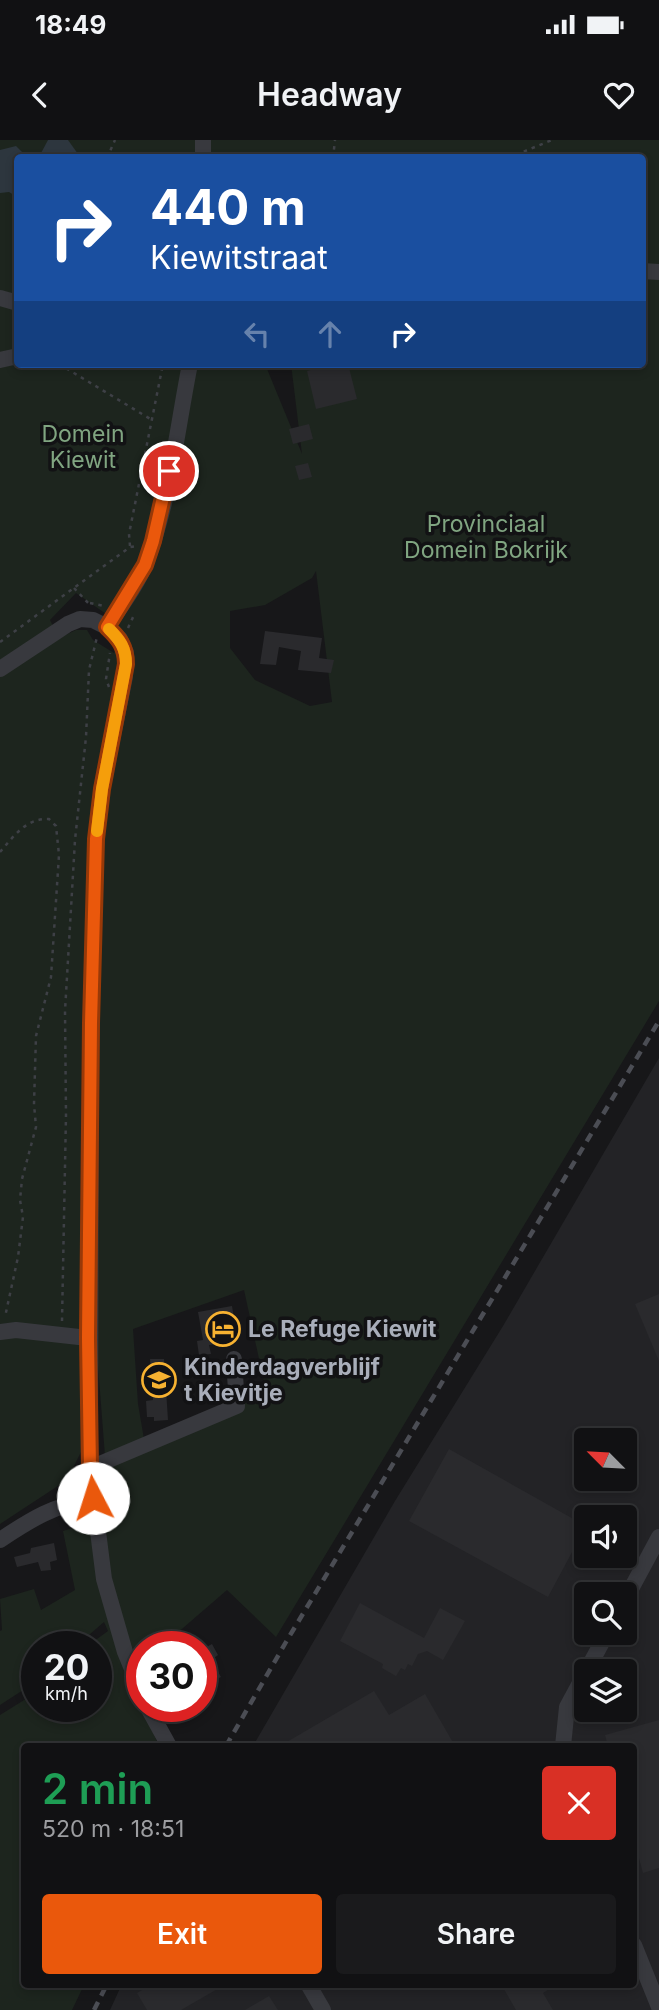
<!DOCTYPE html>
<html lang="en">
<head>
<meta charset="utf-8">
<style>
	:root { --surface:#111113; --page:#1a1a1c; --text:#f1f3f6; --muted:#9c9da0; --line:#303133; --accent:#ea580c }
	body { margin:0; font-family:Inter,sans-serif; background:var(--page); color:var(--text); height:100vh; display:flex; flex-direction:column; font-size:26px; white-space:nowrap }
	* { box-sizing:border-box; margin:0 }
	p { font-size:23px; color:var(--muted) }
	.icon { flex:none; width:38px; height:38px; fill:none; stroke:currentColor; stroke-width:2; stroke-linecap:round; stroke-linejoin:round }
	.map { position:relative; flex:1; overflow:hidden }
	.sheet { position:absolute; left:21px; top:1603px; width:616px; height:245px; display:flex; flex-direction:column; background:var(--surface); border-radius:7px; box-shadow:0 4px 10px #0003,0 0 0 2px var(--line) }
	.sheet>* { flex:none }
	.guide { position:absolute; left:14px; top:14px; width:632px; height:214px; border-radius:7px; box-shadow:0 4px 10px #0003,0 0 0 2px var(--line); background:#1a4fa0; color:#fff; overflow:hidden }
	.needle { width:46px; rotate:294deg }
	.fabs { position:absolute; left:574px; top:1288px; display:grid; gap:14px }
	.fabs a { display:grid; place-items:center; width:63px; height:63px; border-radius:7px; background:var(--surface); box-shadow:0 4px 10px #0003,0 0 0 2px var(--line); font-size:35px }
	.speed { position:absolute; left:21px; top:1491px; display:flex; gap:14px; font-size:35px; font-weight:700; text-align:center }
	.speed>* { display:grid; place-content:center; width:91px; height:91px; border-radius:50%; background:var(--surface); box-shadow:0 4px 10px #0003,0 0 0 2px var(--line); line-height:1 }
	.speed small { font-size:18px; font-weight:400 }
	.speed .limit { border:10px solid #d22; background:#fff; color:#111 }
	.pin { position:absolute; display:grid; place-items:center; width:60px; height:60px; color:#fff; margin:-30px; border:4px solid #fff; border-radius:50%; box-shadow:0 2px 7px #0007 }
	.me { position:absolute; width:77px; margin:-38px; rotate:355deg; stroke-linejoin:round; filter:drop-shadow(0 0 5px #0008) }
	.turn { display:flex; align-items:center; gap:24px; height:147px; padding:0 21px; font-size:32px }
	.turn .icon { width:91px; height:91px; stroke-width:2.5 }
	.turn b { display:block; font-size:49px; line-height:60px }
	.lanes { display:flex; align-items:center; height:66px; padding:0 21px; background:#0003; justify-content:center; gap:35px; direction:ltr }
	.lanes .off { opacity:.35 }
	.round { display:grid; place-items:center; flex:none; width:74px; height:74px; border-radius:7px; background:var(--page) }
	.overview { display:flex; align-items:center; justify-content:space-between; height:119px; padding:0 21px }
	h1 { font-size:42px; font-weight:600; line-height:52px; color:#1e9e55 }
	.primary-button { display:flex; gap:14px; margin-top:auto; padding:14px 21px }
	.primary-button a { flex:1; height:80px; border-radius:7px; background:var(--accent); color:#fff; font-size:28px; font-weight:600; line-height:80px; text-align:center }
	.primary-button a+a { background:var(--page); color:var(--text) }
	.status { display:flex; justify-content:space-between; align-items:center; height:49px; padding:0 35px; background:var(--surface); direction:ltr }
	.status svg { height:19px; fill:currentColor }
	header { display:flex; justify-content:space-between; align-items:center; height:91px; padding:0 21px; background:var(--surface); font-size:32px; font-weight:600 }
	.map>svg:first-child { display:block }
	.built { fill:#232326; fill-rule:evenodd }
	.green { fill:#1d251e; fill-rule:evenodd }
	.water { fill:#2d363e }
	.building { fill:#2a2a2d }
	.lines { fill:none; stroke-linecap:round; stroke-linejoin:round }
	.path { stroke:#3e4046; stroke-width:2.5; stroke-dasharray:3.5 5; stroke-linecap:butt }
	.minor { stroke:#38393e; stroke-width:16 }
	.rail { stroke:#4b4d54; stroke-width:4.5; stroke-dasharray:9 7; stroke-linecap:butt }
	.route-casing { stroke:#983908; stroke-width:18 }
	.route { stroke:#ea580c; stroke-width:12 }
	.slow { stroke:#f59e0b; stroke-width:12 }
	.labels { text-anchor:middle; stroke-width:7; stroke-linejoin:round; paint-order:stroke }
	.park-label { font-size:23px; fill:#80a581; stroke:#121214 }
	.poi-label { font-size:23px; font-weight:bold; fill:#a9aeba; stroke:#121214; text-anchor:start }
</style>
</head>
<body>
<div class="status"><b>18:49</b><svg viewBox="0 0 49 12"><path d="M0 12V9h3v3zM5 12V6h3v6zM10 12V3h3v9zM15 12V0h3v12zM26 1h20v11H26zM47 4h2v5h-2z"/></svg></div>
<header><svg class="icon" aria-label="back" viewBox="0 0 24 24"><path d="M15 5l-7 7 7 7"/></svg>Headway<svg class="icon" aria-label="heart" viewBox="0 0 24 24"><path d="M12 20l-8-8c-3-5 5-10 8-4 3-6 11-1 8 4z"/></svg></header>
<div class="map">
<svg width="659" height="1870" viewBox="0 0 659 1870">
	<rect width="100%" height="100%" fill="#171719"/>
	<path class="built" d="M659,918V1870H110L122,1844H634V1606H253L395,1361L503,1186ZM586,1300H625V1339H586ZM586,1377H625V1416H586ZM586,1454H625V1493H586ZM586,1531H625V1570H586Z"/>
	<path class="green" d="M0,0H659V861L276,1497L227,1450L161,1507H142V1523L126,1532L159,1606H24V1844L84,1845L72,1870H0V1575L37,1552V1566H96V1507H86L108,1491L104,1482L75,1507H37V1541L0,1565V1491L2,1490L0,1459L34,1449L41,1470L75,1450L63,1391L89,1383L85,1354L105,1316L95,1187L85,899L82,1310L67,1340L0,1384ZM18,18H642V224H291L302,314L265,224H18ZM316,431L332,562L310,566L255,540L230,508V471L265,465L312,438ZM76,453L119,483L114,513L93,500L87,490H76L59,498L50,480ZM244,1150L265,1246L144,1299L138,1264L133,1189Z"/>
	<g class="water">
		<polygon points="48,0 68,0 78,14 77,17 39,17"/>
		<polygon points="16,6 24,14 24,17 18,18 17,63 14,55 9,52 0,53 0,10"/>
	</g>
	<g class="building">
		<polygon points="333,224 348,224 357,259 316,269 307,231"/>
		<polygon points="309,284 313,299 293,304 289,289"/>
		<polygon points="308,323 312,337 299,340 295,326"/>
		<polygon points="265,491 322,498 319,518 334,520 331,533 298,530 301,511 279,507 276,525 260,524"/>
		<polygon points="659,1154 659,1221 635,1164"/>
		<polygon points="232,1166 237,1196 230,1197 231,1202 209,1205 211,1214 199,1215 197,1201 203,1200 198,1172"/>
		<polygon points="150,1219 164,1219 168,1280 154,1281 154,1277 147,1277 146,1261 153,1260"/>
		<polygon points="449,1309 586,1386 548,1457 409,1381"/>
		<polygon points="54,1403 57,1420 50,1422 51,1430 41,1431 38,1422 17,1427 14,1417 30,1413 31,1408"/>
		<polygon points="360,1463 424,1498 440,1468 465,1481 443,1520 427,1511 418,1514 412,1526 408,1524 405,1530 401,1528 396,1536 382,1528 383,1524 340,1501"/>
		<polygon points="212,1504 218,1515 214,1518 217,1523 214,1525 221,1537 215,1540 217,1544 201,1552 201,1510"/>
		<polygon points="374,1551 389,1575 425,1554 455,1606 280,1606"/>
		<polygon points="659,1580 659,1728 643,1733 634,1700 634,1606 608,1606 605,1595"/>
		<polygon points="153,1844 226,1844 181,1870 147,1870 137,1853"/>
		<polygon points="501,1844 557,1844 543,1853 553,1870 516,1870"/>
		<polygon points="269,1856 278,1870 245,1870"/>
	</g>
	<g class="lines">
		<g class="path">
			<polyline points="107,18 115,0"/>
			<polyline points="333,18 335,0"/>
			<polyline points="508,18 552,0"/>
			<polyline points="59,224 152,280"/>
			<polyline points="130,406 129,394 163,224"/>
			<polyline points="74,448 90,465"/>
			<polyline points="90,463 104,466"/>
			<polyline points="128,488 134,475"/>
			<polyline points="0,502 130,407 137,406"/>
			<polyline points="109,547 106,539 110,513"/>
			<path d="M0,712C14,696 26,678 49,679L56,686L59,715L51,837L36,896L34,964L36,987L22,1039L20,1060L23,1077L18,1117L5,1177"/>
			<polyline points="62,1181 66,975 65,871 75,700 86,597 89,530 97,497"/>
		</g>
		<g class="minor">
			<polyline points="203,0 203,18"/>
			<polyline points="642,131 659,132"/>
			<polyline points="0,158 18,163"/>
			<polyline points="0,220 18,216"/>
			<path d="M107,487C121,466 137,445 146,423C170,360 177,289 190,224"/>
			<polyline points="0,529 68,484 80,479 93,480 107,487 120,499 126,513 125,537 102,649 96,699 91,883 90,1328 104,1439 125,1512 142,1553"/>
			<polyline points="0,1192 16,1190 88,1198"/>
			<polyline points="90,1328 237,1266 234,1219"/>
			<path d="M0,1400C33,1378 53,1366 93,1358"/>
			<polyline points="625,1460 659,1397"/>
			<polyline points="147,1566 169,1606"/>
			<polyline points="563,1606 567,1567 607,1493"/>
			<polyline points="634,1805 659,1867"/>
			<polyline points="308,1844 323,1870"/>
		</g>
		<g class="rail">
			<polyline points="226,1606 286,1502 659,881"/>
			<polyline points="94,1870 107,1844"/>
		</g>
	</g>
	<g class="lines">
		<g class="route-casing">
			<path id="route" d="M93,1358L90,1328L88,1198L91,883L96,699L102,649L126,524C126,507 119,498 107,487L145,425L153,401L169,331"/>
		</g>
		<use href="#route" class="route"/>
		<path class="slow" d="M97,691L102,649L126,524C126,508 120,500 109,489"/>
	</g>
	<defs>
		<g id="hotel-ring" transform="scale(1.75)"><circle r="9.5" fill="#121214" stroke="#f7b231" stroke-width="1.5"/><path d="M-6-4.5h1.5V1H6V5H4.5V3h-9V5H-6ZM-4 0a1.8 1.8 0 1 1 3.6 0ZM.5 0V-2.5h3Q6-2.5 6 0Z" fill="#f7b231"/></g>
		<g id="school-ring" transform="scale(1.75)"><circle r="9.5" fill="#121214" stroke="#f7b231" stroke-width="1.5"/><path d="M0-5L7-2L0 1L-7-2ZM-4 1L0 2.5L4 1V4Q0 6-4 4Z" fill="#f7b231"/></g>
	</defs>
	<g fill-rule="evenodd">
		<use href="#hotel-ring" x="223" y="1189"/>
		<use href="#school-ring" x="159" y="1240"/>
	</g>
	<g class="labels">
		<g class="park-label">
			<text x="83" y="302">Domein<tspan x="83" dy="26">Kiewit</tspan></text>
			<text x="486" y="392">Provinciaal<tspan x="486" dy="26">Domein Bokrijk</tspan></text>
		</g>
		<g class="poi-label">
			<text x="248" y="1197">Le Refuge Kiewit</text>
			<text x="184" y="1235">Kinderdagverblijf<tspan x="184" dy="26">t Kievitje</tspan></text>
		</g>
	</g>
</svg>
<div class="fabs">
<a><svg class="needle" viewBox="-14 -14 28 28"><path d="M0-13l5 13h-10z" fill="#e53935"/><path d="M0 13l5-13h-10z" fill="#9c9da0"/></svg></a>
<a><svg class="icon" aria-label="sound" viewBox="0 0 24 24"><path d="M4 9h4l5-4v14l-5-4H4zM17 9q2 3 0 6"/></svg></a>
<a><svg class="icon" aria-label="search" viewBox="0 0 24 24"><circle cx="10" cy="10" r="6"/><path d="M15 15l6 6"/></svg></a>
<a><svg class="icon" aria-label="layers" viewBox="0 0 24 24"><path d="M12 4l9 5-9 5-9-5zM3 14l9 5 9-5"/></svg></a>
</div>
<div class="speed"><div>20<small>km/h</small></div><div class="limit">30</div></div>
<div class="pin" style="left:169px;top:331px;background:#d93025"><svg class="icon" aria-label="arrive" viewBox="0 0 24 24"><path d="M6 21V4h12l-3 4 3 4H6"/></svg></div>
<svg class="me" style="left:93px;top:1358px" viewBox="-20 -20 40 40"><circle r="19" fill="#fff"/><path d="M0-13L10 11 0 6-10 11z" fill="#ea580c"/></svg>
<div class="guide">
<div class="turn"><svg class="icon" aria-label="right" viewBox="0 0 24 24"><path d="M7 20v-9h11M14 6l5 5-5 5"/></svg><div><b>440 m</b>Kiewitstraat</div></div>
<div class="lanes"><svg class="icon off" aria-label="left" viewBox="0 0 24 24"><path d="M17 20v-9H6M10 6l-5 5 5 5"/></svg><svg class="icon off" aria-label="ahead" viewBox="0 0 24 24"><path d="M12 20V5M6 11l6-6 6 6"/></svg><svg class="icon" aria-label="right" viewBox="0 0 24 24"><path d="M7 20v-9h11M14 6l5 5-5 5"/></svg></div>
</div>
<section class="sheet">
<div class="overview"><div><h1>2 min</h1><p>520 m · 18:51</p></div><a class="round" style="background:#d93025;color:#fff"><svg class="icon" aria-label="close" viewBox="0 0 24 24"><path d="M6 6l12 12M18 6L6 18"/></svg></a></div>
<div class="primary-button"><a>Exit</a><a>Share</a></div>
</section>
</div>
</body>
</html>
